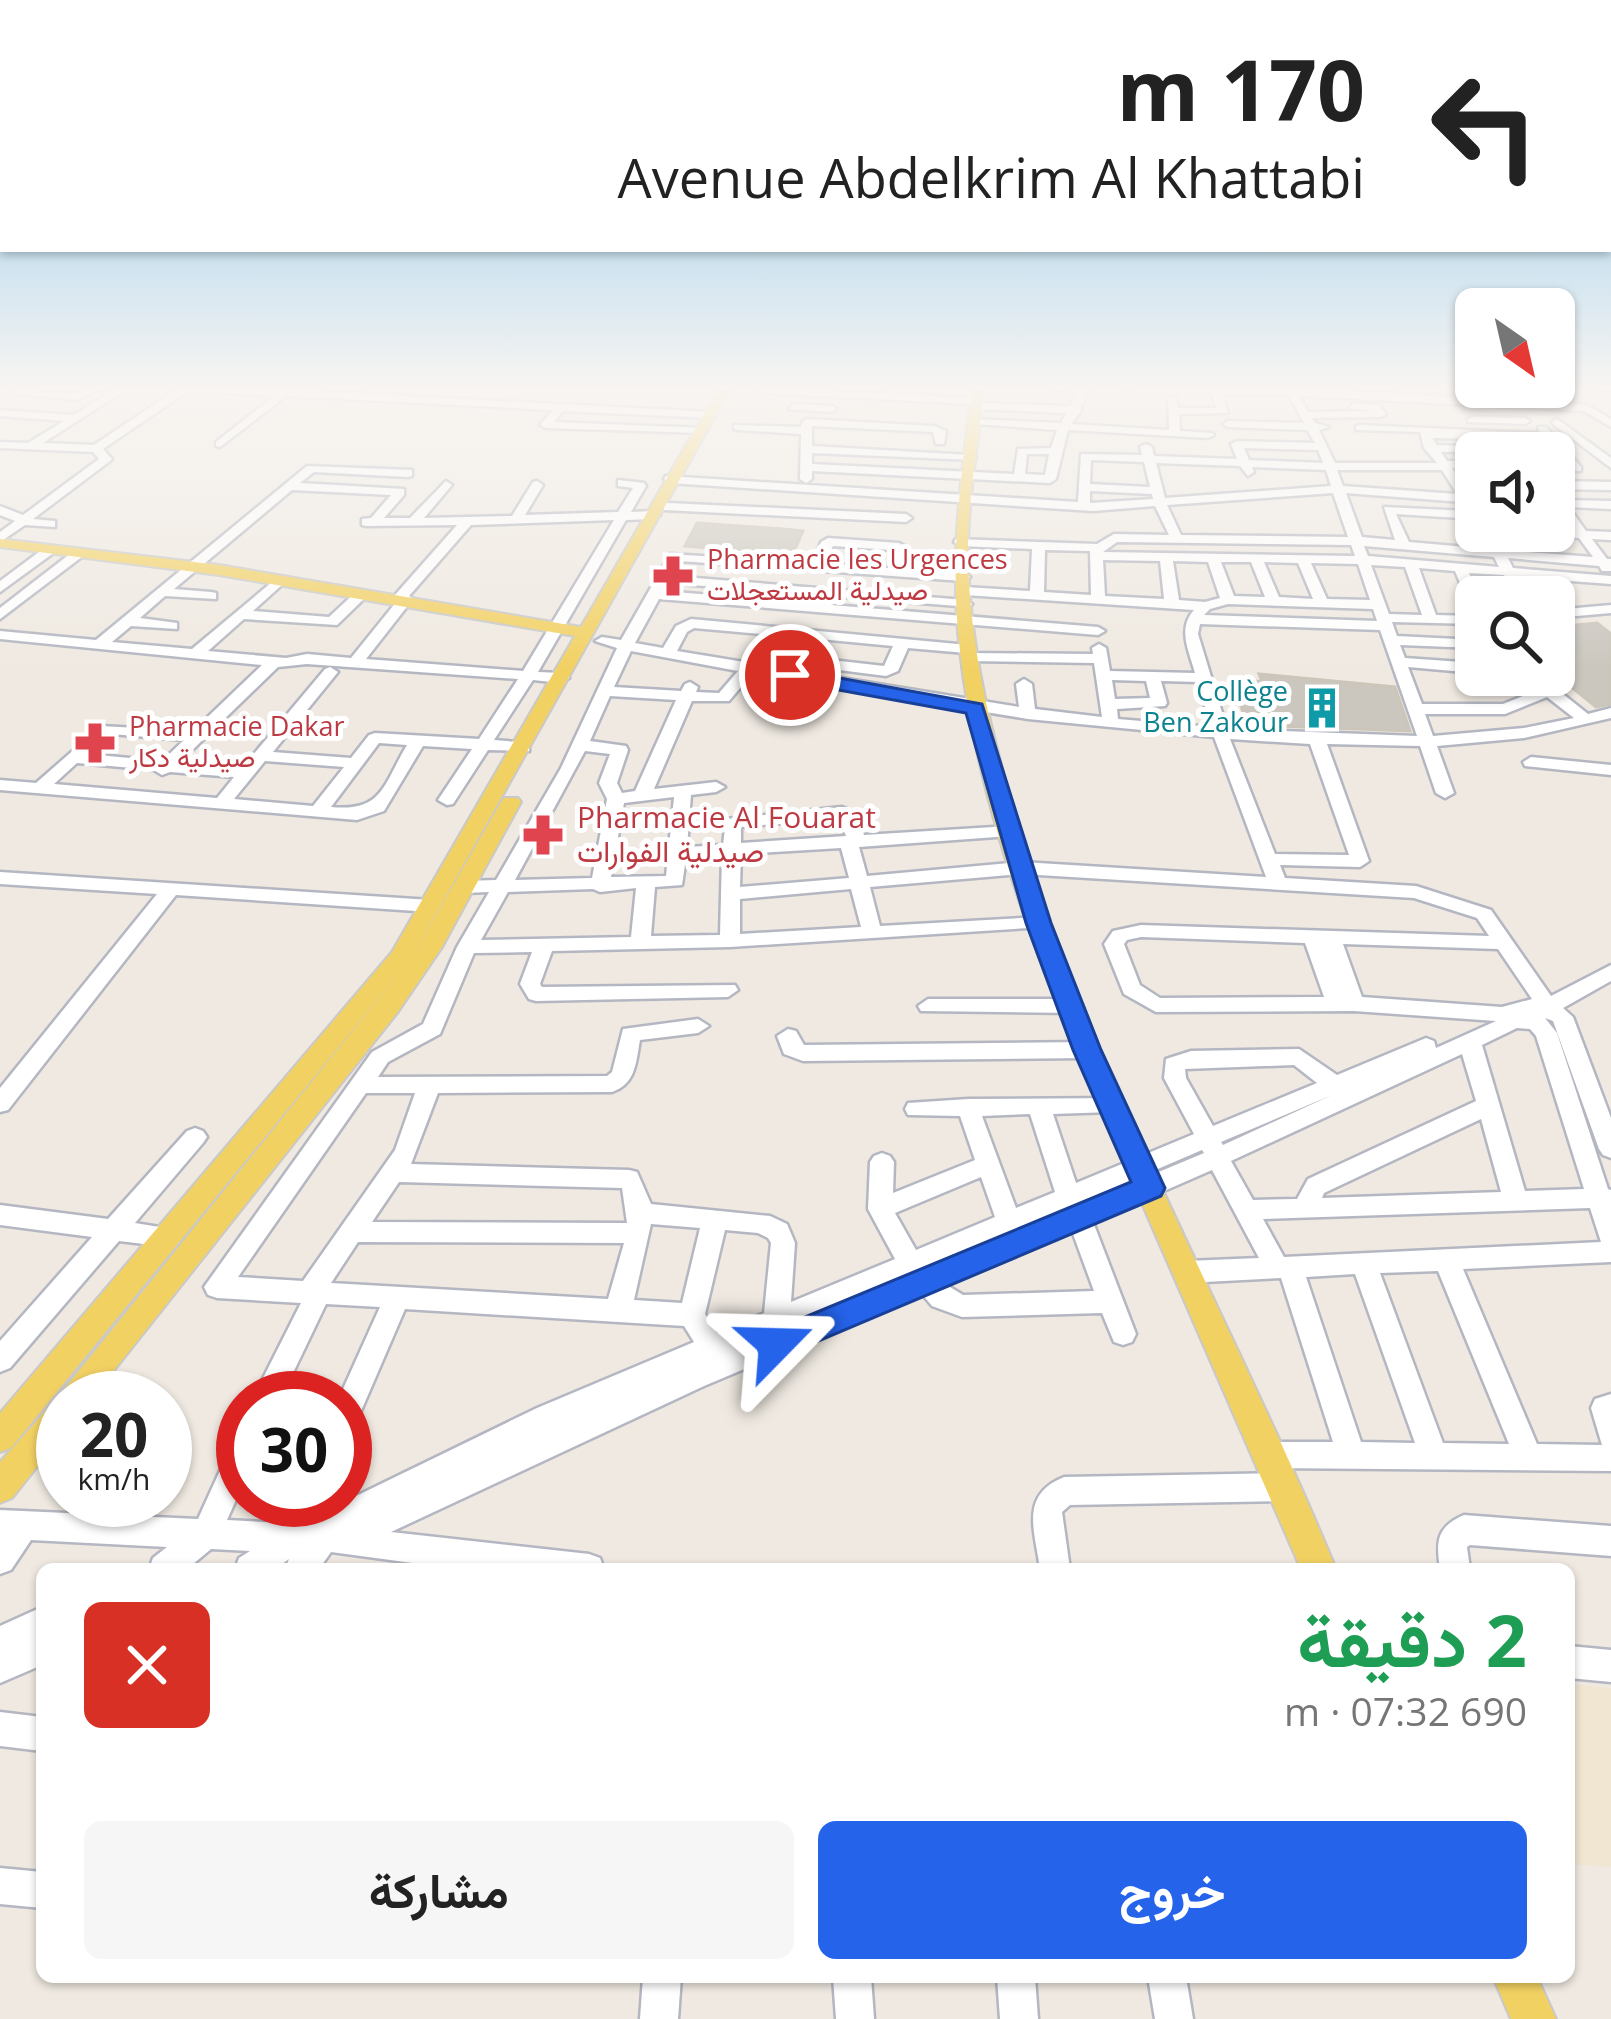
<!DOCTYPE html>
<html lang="ar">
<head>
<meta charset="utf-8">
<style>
	:root { --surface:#fff; --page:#f6f6f6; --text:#222; --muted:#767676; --accent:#2563eb }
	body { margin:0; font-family:"Open Sans",Vazirmatn,sans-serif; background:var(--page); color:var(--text); direction:rtl; height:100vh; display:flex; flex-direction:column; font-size:45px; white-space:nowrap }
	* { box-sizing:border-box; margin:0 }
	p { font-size:39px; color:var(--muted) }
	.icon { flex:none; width:66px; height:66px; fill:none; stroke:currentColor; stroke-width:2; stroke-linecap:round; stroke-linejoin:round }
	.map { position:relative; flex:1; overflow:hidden; direction:ltr }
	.panel { position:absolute; left:36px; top:1563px; width:1539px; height:420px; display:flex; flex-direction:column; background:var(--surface); border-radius:18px; box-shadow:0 3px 9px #0004; direction:rtl }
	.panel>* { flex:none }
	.guide { position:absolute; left:0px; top:0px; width:1611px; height:252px; box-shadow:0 3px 9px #0004; direction:rtl; background:#fff; color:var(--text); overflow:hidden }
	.needle { width:78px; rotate:146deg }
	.buttons { position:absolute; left:1455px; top:288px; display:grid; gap:24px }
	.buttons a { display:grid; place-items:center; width:120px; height:120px; border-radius:18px; background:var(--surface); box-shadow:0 3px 9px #0004; font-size:60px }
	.speed { position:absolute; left:36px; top:1371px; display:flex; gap:24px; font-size:60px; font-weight:700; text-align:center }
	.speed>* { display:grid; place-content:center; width:156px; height:156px; border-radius:50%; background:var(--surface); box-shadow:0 3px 9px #0004; line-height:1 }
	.speed small { font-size:30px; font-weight:400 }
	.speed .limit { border:18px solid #d22; background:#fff; color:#111 }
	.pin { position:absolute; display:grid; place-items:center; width:102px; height:102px; color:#fff; margin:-51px; border:6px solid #fff; border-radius:50%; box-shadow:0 3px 12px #0007 }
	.me { position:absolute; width:132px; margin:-66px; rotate:68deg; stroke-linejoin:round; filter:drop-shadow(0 0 9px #0008) }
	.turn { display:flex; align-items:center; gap:42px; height:252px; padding:0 48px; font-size:54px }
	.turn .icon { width:156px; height:156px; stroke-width:2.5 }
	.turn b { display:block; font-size:84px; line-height:102px }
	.round { display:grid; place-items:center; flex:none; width:126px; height:126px; border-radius:18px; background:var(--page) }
	.summary { display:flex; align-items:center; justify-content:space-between; height:204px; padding:0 48px }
	h1 { font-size:72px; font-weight:700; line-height:90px; color:#1e9e55 }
	.cta { display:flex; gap:24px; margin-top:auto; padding:24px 48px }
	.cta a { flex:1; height:138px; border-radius:18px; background:var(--accent); color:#fff; font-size:48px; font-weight:700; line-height:138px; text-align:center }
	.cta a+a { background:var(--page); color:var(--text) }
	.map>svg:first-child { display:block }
	.education { fill:#f0e6d1 }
	.building { fill:#cbc7bf; stroke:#cbc5ba; stroke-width:3 }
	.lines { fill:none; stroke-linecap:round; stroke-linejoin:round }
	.minor-casing { stroke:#b4b7c1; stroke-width:5 }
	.major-casing { stroke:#c9c9c9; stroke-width:4 }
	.minor { fill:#fff; fill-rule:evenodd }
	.major { fill:#f2d163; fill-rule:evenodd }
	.route { fill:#2563eb; stroke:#184099; stroke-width:3 }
	.labels { text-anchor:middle; stroke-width:10; stroke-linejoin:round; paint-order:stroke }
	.far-health-label { font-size:27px; fill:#be3a42; stroke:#fff; text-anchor:start }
	.far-culture-label { font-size:27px; fill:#0d838f; stroke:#fff; text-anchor:end }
	.health-label { font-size:30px; fill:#be3a42; stroke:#fff; text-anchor:start }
</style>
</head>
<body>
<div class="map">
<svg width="1611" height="2019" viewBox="0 0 1611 2019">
	<rect width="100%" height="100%" fill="#efe9e1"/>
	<polygon class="education" points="1569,1684 1611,1688 1611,1867 1569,1864"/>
	<g class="building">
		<polygon points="697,523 783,529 803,531 792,556 685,546"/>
		<polygon points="1597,623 1611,634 1611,704 1596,707 1554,673 1554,627"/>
		<polygon points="1259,674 1395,687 1410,731 1248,725 1232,682 1262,681"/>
	</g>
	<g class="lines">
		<g class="minor-casing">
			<g id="minor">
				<polygon points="91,388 104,388 76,400 12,393 17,390 75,394"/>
				<polygon points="117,388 129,388 43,443 94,445 179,388 295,388 293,390 711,412 716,415 711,418 563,411 554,422 706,428 706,432 702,433 546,428 540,425 553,410 286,396 220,447 216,446 216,442 274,396 188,391 103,449 112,459 110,461 33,519 55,521 55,527 25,525 0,542 0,532 15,521 0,515 0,506 23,515 99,459 93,452 0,448 0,442 28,443 64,421 0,416 0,410 74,415"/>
				<path d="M758,388L977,398L981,403L1070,406L1078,392L1042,388H1090L1080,408L1082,410L1071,424L1169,430L1168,398H1176L1178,408H1217L1211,393L1128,391L1123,388H1295L1587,405L1611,419V427L1584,411L1299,396L1308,412L1373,411L1349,408L1353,403L1379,405L1386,414L1381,417L1312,418L1315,423L1329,427L1319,430L1335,463H1437L1424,448L1420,432L1356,430V426L1360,425L1540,433L1538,427H1546L1581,467V471H1573L1546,440L1432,438L1437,445L1516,448L1522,451L1441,452L1447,461H1476V469L1452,468L1470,495H1476V519L1396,514L1409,542L1489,549L1480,531H1492L1503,550L1593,557L1579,538L1525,535L1519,531L1573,530L1554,506V491L1564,500L1611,501V509L1569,507L1586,531L1611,532V540L1592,539L1607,559H1611V571H1602L1599,566L1508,558L1513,568L1611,576V584L1518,577L1530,597H1516L1504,575L1469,573L1480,597H1476V608L1469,604L1455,571L1419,568L1436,615L1476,616V624L1392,622L1397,636L1476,640V648L1400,645L1405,658L1476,663V673L1408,667L1422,704H1503L1538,690L1521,675H1539L1588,714L1611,708V718L1524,738L1437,746L1454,793L1445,798L1436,793L1420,746L1327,744L1369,861L1360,867L1280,865L1285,878L1416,886L1491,910L1551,996L1611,965V981L1563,1008L1573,1017L1611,1118V1158L1603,1155L1599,1149L1553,1021L1545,1018L1557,1033L1608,1189L1611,1190V1262L1463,1269L1537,1444L1602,1445L1591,1408L1595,1399L1611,1394V1471L1269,1468L1259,1464L1255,1455L1259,1446L1269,1442H1333L1281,1278L1186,1283L1177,1279L1173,1272L1177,1265L1186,1261L1259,1258L1212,1170L1093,1222L1136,1334L1132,1342L1123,1345L1114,1342L1102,1313L962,1317L932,1306L922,1294L704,1386L391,1532L589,1554L600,1558L604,1569H457L331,1552L319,1569H285L289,1559L275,1569H235L239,1558L250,1551L211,1549L187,1569H149L153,1558L167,1547L31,1540L11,1570L0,1574V1510L198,1519L233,1442L243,1438V1484L227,1520L283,1523L294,1500H324L317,1515L537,1408L694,1342L684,1326L405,1309L355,1425L345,1429V1398H339L380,1307L326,1304L281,1398H253L301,1303L217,1298L208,1295L204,1287L372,1052L423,1024L457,947L489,892L464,893L455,887L464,881L496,880L561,768L617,648L595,641L602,637L621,640L670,554L813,563L821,542L828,538L899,543L906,547L901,569L963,573L970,577L963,581L679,561L671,576L965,600L972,604L970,607L667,583L663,591L1098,627L1105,631L1098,635L659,599L635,643L663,648L676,626L691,619L968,645L975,649L972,653L1093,654L1092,648L1099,644L1106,648L1110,671L1195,673C1189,651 1177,629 1194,610L965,595L958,591L965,587L1030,591L1032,549L961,546L954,542L956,539L1097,544L1114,534L1169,535L1155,506L1093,511L670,483L664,479L666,476L1078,502L1081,454L1142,455L1140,447L1146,444L1152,447L1154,456L1237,459L1231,444L1237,441L1315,443L1307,430L1228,427L1223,424L1228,421L1304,423L1289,395L1222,394L1228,413L1179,414L1180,431L1212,433L1214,435L1208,438L1068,430L1056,479L1050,483L812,471V479L806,483L800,479L801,434L738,430L734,429V425L801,427L802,422L807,419L934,426L946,431L944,444H936L933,432L812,426V446L970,455L976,458L974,460L812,453V464L1014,474L1018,449L1051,448L1057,430L976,424L972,423V419L1061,423L1066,413L977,409L973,404L762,393ZM1244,448L1318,450L1323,463L1249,460ZM1027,454H1049L1045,475L1025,474ZM1091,460L1144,462L1150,487L1090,484ZM1156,463L1240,466L1248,476L1254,472L1252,467L1326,470L1331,486L1165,498ZM1337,470H1442L1457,494L1343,486ZM1090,491L1152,494L1153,499L1090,503ZM1333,493L1348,537L1181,535L1167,505ZM1346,493L1462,502L1468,511L1384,507L1395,540L1362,537ZM1117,542L1351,545L1355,556L1103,552ZM833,546L892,550L888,568L826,563ZM1364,546L1494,557L1499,567L1368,556ZM1045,550L1090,551L1091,595L1044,592ZM1103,560L1160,561L1164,599L1105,596ZM1173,561L1208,562L1220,598L1205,602L1179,600ZM1221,562H1251L1265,597L1234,596ZM1264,562L1298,563L1313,599L1279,597ZM1311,563L1358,564L1370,600L1327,599ZM1371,565L1405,567L1422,615L1389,614ZM1228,604L1373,609L1377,621L1204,615L1210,609ZM1200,624L1380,630L1417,736L1227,729L1198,634ZM694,628L795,637L792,664L886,676L898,671L908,648L966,653L962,657L969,661L1094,663L1102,717L1035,709L1032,684L1024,679L1016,684L1019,707L677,651L687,632ZM809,638L893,646L884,666L805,657ZM631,651L738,671L719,693L696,692L698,687L690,682L685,684L681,691L614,687ZM752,674L1028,719L1214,737L1266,877L1022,862L867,876L859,847L1010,836L1019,831L1010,826L864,835L856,813L842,807L726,819L723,845L687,847L691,795L716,792L725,787L716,782L654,789L692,701H729ZM1112,680L1146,681L1150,698L1115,699ZM1161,681L1198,682L1211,727L1118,719L1117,709L1165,706L1167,703ZM610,696L676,700L635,791L622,793L617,783L628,750L626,746L590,741ZM1547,697L1574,718L1524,728L1433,736L1425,714H1505ZM1230,739L1310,744L1349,855L1275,854ZM585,751L610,754L599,783L607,799L592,878L515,880ZM674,797L666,876L611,877L624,803ZM839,818L846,836L741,843V827ZM841,848L849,878L740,887L741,854ZM722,856L720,935L651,936L655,887L682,885L686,858ZM1022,874L1414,898L1477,918L1489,936L1141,925L1113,931L1104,944L1124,994L1156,1012L1354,1011L1496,1021L1436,1048L1434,1041L1426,1038L1337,1075L1299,1049L1191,1051L1166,1059L1164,1078L1194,1134L1076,1183L1053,1114L1112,1112L1120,1110L1123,1104L1120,1098L968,1099L908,1103L905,1109L908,1115L960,1116L975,1160L893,1193L894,1162L890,1156L882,1153L874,1156L870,1162L868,1209L895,1259L791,1302L795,1243L787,1224L770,1216L651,1204L637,1172L629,1170L411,1164L438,1093L612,1092C636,1084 636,1062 640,1040L698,1033L709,1026L698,1019L623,1029L612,1072L607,1076L378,1077L388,1062L440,1034L474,953L532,952L520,984L529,999L536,1001L728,997L738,990L735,985L542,987L540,984L552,951L730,947L1045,927L1048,923L1045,919L1038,917L880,926L870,887ZM636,888L631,937L481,940L508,892L593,889L600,892ZM851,889L861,927L740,934V899ZM1141,937L1305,943L1324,997L1160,998L1140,985L1124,944L1127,940ZM1343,944L1498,949L1532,999L1502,1007L1362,997ZM1517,1028L1530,1029L1536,1036L1584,1189L1525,1191L1482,1045ZM1462,1054L1476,1101L1308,1179L1297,1199L1253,1200L1231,1161ZM1294,1065L1317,1083L1213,1126L1186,1078L1185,1069ZM366,1093H415L395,1150L303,1281L238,1277ZM1332,1095L1223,1145L1221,1142ZM1030,1114L1055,1192L1016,1208L982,1116ZM1481,1119L1501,1192L1322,1198L1324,1193ZM1202,1150L1204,1153L855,1299ZM981,1177L995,1217L916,1250L895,1213ZM399,1182L622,1188L627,1223L372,1222ZM1590,1208L1601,1242L1284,1257L1263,1219ZM651,1224L700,1228L682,1303L634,1300ZM725,1230L758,1233L768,1238L771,1243L764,1313L717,1333L705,1314ZM1072,1231L1094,1291L963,1295L945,1284ZM358,1242L624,1243L608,1299L331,1283ZM1438,1271L1509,1444L1443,1443L1380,1273ZM1355,1274L1415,1443L1361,1442L1306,1277Z"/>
				<polygon points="1441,388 1494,388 1538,393 1533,396 1446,391"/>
				<polygon points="793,404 832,406 837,409 832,412 789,409"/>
				<polygon points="1472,417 1525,418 1530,421 1525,424 1468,422 1467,420"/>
				<polygon points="1557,419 1611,458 1611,468 1553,424 1552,422"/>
				<path d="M307,466L412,470V476L408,477L314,472L300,483L404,489V495L384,518H410L446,481L452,485L424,518L512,516L533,482L537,481L543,485L525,515L618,512L633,488L618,486V480L644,483L646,486L631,512L654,511L660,515L654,519L626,520L538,672L561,673L569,678L561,683L533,680L494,740L529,743V751L488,750L453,804L447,805L438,800L472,749L423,746L384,811L357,820L0,790V780L36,783L101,726L193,731L262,665L0,639V631L96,640ZM292,490L391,495L371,518L362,519V525L366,526L457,525L395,595L393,598L397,601L351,658L307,654L286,658L208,651L244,619L337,625L370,593L358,590L329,617L253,611L283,584V578L278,577L192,649L112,642L131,626L177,629V623L140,618L165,596L216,599V593L211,592L174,589ZM614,520L523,671L366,659L413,599L409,596L471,525ZM307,664L518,679L479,739L375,733L369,735L351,758L273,752L338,672L330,667L325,669L242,768L180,762L278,667ZM111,734L184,740L162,761L87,754ZM379,743L407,745C383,785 383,812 331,807ZM265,761L344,767L313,806L234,799ZM77,763L154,770L162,775L170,772L234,777L217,798L54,784Z"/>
				<polygon points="1554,481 1611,482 1611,490 1554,489"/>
				<polygon points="668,503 906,514 912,518 906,522 664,510 664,504"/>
				<polygon points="47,546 59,549 0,592 0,581"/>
				<polygon points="75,550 87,553 0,619 0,608"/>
				<polygon points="1611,605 1611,613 1554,618 1554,610"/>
				<polygon points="1531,757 1611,765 1611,775 1525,766 1523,762"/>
				<polygon points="0,872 431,900 441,906 431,912 176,895 8,1110 0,1112 0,1088 157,894 0,884"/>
				<polygon points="928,999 1071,999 1081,1006 1071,1013 921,1011 918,1006"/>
				<polygon points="788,1029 796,1031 804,1045 1087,1042 1098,1050 1087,1058 803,1061 784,1054 777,1036"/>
				<polygon points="195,1128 203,1131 207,1137 203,1143 135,1223 178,1230 181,1237 178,1244 169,1247 119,1241 10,1368 0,1372 0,1341 92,1237 0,1225 0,1205 108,1219 187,1131"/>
				<path d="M1283,1473L1293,1477L1298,1487L1293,1497L1283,1501L1070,1505L1062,1512L1070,1569H1040C1035,1531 1019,1495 1064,1477Z"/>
				<path d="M1464,1515L1611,1526V1556L1470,1545L1467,1547L1470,1569H1440C1436,1542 1436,1527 1464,1515Z"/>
				<polygon points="42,1607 42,1665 0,1683 0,1626"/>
				<polygon points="1569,1646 1611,1650 1611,1682 1569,1678"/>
				<polygon points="0,1712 42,1717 42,1751 0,1746"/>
				<polygon points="0,1868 42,1872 42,1908 0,1904"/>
				<polygon points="643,1977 681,1977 678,2019 640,2019"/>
				<polygon points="833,1977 871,1977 874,2019 836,2019"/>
				<polygon points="997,1977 1035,1977 1038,2019 1000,2019"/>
				<polygon points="1148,1977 1186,1977 1193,2019 1155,2019"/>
			</g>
		</g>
		<g class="major-casing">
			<g id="major">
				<polygon points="719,388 731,388 410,960 501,802 504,798 518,798 521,802 442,947 397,1013 92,1398 63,1398 63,1434 12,1498 0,1503 0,1462 57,1398 408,962 11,1448 0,1452 0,1413 392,952 575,636 219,575 0,547 0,539 219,565 581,627"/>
				<path d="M972,388H984C979,439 969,491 968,542C967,645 994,746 1024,844C1103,1096 1235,1326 1336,1569H1301C1245,1441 1190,1313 1134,1185C1060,1016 981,835 960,651C949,558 961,479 972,388Z"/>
				<polygon points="1577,388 1611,388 1611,393"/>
				<polygon points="1493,1977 1537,1977 1556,2019 1511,2019"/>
			</g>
		</g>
		<use href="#minor" class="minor"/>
		<use href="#major" class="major"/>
	</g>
	<linearGradient id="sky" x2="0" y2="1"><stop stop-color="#7abfeb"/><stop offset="0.58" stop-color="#f8f5f2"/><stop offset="1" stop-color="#f8f5f2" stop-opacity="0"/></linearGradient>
	<rect width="1611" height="670" fill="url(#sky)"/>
	<polygon class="route" points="790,669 982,704 1051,923 1101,1050 1165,1188 1161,1196 776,1359 764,1355 758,1344 764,1334 1131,1182 1073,1050 1026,923 966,713 783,680 783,671"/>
	<defs>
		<g id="pharmacy-bare" transform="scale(3.24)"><path d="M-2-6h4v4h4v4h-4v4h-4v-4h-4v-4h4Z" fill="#e0444e" stroke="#fff" stroke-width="2.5" paint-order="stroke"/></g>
		<g id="building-bare" transform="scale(3.24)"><path d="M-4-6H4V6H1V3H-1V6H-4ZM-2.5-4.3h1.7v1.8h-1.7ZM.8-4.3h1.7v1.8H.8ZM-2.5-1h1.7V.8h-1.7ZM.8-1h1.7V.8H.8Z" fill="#0f9aa8" stroke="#fff" stroke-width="2.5" paint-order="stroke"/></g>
	</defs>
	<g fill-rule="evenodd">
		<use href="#pharmacy-bare" x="673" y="576"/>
		<use href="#building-bare" x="1322" y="708"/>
		<use href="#pharmacy-bare" x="95" y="743"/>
		<use href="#pharmacy-bare" x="543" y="835"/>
	</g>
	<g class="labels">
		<g class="far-health-label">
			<text x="707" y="569">Pharmacie les Urgences<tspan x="707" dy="31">صيدلية المستعجلات</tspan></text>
			<text x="129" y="736">Pharmacie Dakar<tspan x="129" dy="31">صيدلية دكار</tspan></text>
		</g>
		<g class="far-culture-label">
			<text x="1288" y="701">Collège<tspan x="1288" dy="31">Ben Zakour</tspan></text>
		</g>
		<g class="health-label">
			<text x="577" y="828">Pharmacie Al Fouarat<tspan x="577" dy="34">صيدلية الفوارات</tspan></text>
		</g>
	</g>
</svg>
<div class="buttons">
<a><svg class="needle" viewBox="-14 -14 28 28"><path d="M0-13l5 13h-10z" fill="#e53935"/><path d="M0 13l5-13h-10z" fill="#767676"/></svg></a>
<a><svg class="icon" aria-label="sound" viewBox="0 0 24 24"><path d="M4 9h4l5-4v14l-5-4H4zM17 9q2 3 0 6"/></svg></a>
<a><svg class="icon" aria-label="search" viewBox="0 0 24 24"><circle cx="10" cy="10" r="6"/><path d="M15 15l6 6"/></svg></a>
</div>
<div class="speed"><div>20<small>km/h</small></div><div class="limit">30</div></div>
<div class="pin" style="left:790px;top:675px;background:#d93025"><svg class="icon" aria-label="arrive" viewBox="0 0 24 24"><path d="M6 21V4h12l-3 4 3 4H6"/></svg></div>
<svg class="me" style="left:776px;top:1344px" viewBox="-20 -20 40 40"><path d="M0-17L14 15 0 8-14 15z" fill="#2563eb" stroke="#fff" stroke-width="4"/></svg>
<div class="guide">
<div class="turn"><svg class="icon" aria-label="left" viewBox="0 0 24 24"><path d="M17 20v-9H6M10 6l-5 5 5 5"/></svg><div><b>170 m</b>Avenue Abdelkrim Al Khattabi</div></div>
</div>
<section class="panel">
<div class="summary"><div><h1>2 دقيقة</h1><p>690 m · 07:32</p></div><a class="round" style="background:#d93025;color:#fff"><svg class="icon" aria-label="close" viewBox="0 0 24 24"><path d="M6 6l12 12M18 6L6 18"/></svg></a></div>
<div class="cta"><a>خروج</a><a>مشاركة</a></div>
</section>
</div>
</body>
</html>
